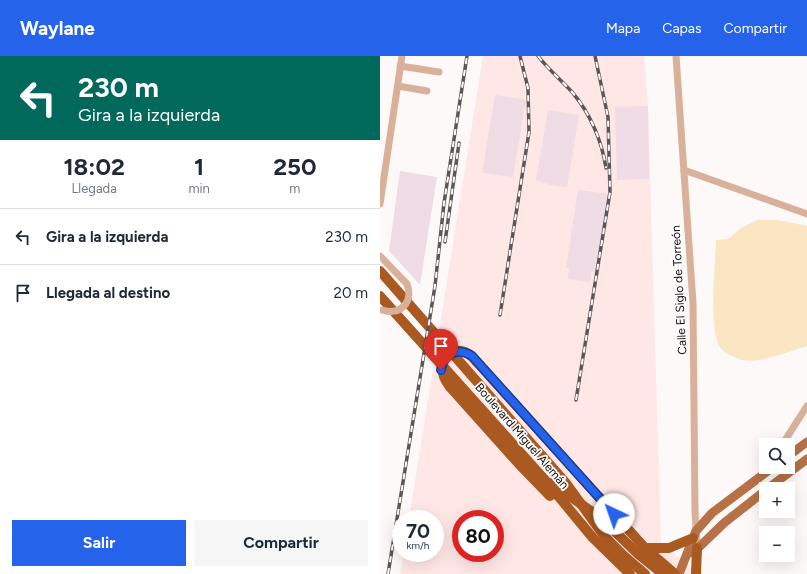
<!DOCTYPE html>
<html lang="es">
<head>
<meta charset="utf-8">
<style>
	:root { --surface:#fff; --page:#f6f6f7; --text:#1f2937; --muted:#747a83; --line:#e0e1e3; --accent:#2563eb }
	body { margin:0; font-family:Figtree,sans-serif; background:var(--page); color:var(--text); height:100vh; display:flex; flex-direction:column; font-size:15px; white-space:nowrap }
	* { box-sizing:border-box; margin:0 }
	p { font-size:13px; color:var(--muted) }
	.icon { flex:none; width:22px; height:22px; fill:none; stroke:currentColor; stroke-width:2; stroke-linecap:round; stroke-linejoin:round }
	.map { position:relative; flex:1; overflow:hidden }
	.side { display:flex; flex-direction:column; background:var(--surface); width:380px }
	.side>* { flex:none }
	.banner { background:#00695c; color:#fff; overflow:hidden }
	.fabs { position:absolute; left:379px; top:382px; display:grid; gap:8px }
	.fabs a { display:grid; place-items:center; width:36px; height:36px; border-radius:0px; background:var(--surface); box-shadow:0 4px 16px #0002; font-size:20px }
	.speed { position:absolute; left:12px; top:454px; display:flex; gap:8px; font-size:20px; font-weight:700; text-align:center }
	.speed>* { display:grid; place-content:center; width:52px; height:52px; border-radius:50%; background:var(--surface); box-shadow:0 4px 16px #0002; line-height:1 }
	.speed small { font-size:10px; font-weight:400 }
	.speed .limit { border:6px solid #d22; background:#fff; color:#111 }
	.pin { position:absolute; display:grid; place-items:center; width:34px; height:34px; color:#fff; margin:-41px -17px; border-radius:50% 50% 50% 0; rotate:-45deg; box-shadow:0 0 4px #0007 }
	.pin .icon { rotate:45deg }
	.me { position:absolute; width:44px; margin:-22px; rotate:318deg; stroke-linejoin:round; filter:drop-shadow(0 0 3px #0008) }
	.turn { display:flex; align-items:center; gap:14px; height:84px; padding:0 12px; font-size:18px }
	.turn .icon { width:52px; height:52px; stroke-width:2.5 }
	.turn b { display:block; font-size:28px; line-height:34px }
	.eta { display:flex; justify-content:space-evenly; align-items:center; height:68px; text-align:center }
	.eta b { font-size:24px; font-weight:700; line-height:28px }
	.primary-button { display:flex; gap:8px; margin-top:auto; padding:8px 12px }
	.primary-button a { flex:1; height:46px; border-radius:0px; background:var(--accent); color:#fff; font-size:16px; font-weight:700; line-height:46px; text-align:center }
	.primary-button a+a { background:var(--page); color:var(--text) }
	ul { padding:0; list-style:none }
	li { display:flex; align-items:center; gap:12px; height:56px; padding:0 12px; border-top:1px solid var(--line) }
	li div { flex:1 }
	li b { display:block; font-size:15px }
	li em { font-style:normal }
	header { display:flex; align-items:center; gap:24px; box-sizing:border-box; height:56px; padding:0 20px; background:var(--accent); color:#fff }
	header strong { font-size:19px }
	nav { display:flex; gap:22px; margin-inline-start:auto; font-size:14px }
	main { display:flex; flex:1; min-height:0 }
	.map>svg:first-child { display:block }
	.built { fill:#ffe7e6; fill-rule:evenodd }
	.green { fill:#fae6c3 }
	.building { fill:#efdce4 }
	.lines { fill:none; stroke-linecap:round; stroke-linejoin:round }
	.minor { stroke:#d9b19a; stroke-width:7 }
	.major { stroke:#b77146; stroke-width:9 }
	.highway { stroke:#aa5920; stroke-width:10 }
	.rail-casing { stroke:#5c5656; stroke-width:3.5 }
	.rail { stroke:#fff; stroke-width:2; stroke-dasharray:6; stroke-linecap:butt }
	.minor-bridge { stroke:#d9b19a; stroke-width:7 }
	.highway-bridge { stroke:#aa5920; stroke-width:10 }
	.route-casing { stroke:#184099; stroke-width:10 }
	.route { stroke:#2563eb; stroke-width:7 }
	.labels { text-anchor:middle; stroke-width:3.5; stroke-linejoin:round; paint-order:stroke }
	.street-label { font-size:12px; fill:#100909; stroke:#fff }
</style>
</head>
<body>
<header>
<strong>Waylane</strong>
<nav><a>Mapa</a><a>Capas</a><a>Compartir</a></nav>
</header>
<main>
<section class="side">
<div class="banner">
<div class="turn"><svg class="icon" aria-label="left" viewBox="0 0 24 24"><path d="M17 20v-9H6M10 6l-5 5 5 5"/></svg><div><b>230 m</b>Gira a la izquierda</div></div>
</div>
<div class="eta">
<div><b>18:02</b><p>Llegada</p></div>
<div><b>1</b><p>min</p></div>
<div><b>250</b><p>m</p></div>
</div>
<ul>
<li><svg class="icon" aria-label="left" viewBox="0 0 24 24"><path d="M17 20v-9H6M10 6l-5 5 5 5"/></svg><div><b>Gira a la izquierda</b></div><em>230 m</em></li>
<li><svg class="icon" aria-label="arrive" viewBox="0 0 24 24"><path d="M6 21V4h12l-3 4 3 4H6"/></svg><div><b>Llegada al destino</b></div><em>20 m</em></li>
</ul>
<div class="primary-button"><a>Salir</a><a>Compartir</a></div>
</section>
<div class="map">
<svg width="427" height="518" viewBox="0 0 427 518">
	<rect width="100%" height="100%" fill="#fdf9f9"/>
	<path class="built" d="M103,0H264L268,50L281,487L319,518H20L24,497H55V463H29ZM81,463H115V497H81Z"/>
	<path class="green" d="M378,164H397L427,170V290C410,295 379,308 362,304C355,302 342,296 339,290C329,269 335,209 336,184L348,183L361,172Z"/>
	<g class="building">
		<polygon points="115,39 146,44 133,121 102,117"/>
		<polygon points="268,50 269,123 237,124 235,51"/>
		<polygon points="168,54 199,59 187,131 171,129 156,124"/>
		<polygon points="20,115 57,121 40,229 9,195"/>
		<polygon points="198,134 229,138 217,216 211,215 210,226 188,223 189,212 186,212"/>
	</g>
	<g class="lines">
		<g class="minor">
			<polyline points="296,0 313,247 315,455 317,492"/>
			<polyline points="20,10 59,16"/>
			<polyline points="18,30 47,35"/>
			<polyline points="304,114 427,158"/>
			<polyline points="0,148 22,0"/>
			<polyline points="0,200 27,228"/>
			<polyline points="402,389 427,350"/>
		</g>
		<g class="major">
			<polyline points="408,400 427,386"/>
			<polyline points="387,433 427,403"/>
			<polyline points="313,497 344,467 386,434"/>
			<polyline points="299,518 316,475 332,457 393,411"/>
		</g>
		<g class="highway">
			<polyline points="0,215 185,426 225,481 244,500 265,518"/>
			<polyline points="0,240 165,424 213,482 250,518"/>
			<polyline points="96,305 265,492 295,518"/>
			<polyline points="70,331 139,408 170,440"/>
			<polyline points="172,427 223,464 257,497 283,518"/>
			<polyline points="265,492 289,492 313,482"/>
			<polyline points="316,518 317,492"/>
		</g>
		<g class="rail-casing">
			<g id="rail">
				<path d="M158,0C168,13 181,24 192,36C210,57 222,85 226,112"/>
				<polyline points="65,186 79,87"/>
				<polyline points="120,259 149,76 148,32 140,0"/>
				<polyline points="196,344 230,136 228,61 215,0"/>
				<polyline points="8,518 55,230 64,147 87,0"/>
			</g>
		</g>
		<use href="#rail" class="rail"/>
		<path class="minor-bridge" d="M2,254C19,260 34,247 27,228"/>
		<path class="highway-bridge" d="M70,331C48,303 78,281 96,305"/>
	</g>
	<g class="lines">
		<g class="route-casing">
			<path id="route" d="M61,314C63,297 78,291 92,300L234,458"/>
		</g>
		<use href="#route" class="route"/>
	</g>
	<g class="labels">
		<g class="street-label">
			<text transform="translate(299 234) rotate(-93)" y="4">Calle El Siglo de Torreón</text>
			<text transform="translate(142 380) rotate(49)" y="4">Boulevard Miguel Alemán</text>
		</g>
	</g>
</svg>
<div class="fabs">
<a><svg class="icon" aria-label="search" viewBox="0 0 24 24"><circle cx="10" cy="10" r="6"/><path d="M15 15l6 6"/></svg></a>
<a>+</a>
<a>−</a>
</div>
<div class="speed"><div>70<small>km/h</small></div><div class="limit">80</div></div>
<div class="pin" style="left:61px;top:314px;background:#d93025"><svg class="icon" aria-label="arrive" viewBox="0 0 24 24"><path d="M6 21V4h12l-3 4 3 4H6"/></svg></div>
<svg class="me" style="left:234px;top:458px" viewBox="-20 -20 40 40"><circle r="19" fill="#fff"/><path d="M0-13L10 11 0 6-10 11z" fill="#2563eb"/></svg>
</div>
</main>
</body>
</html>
